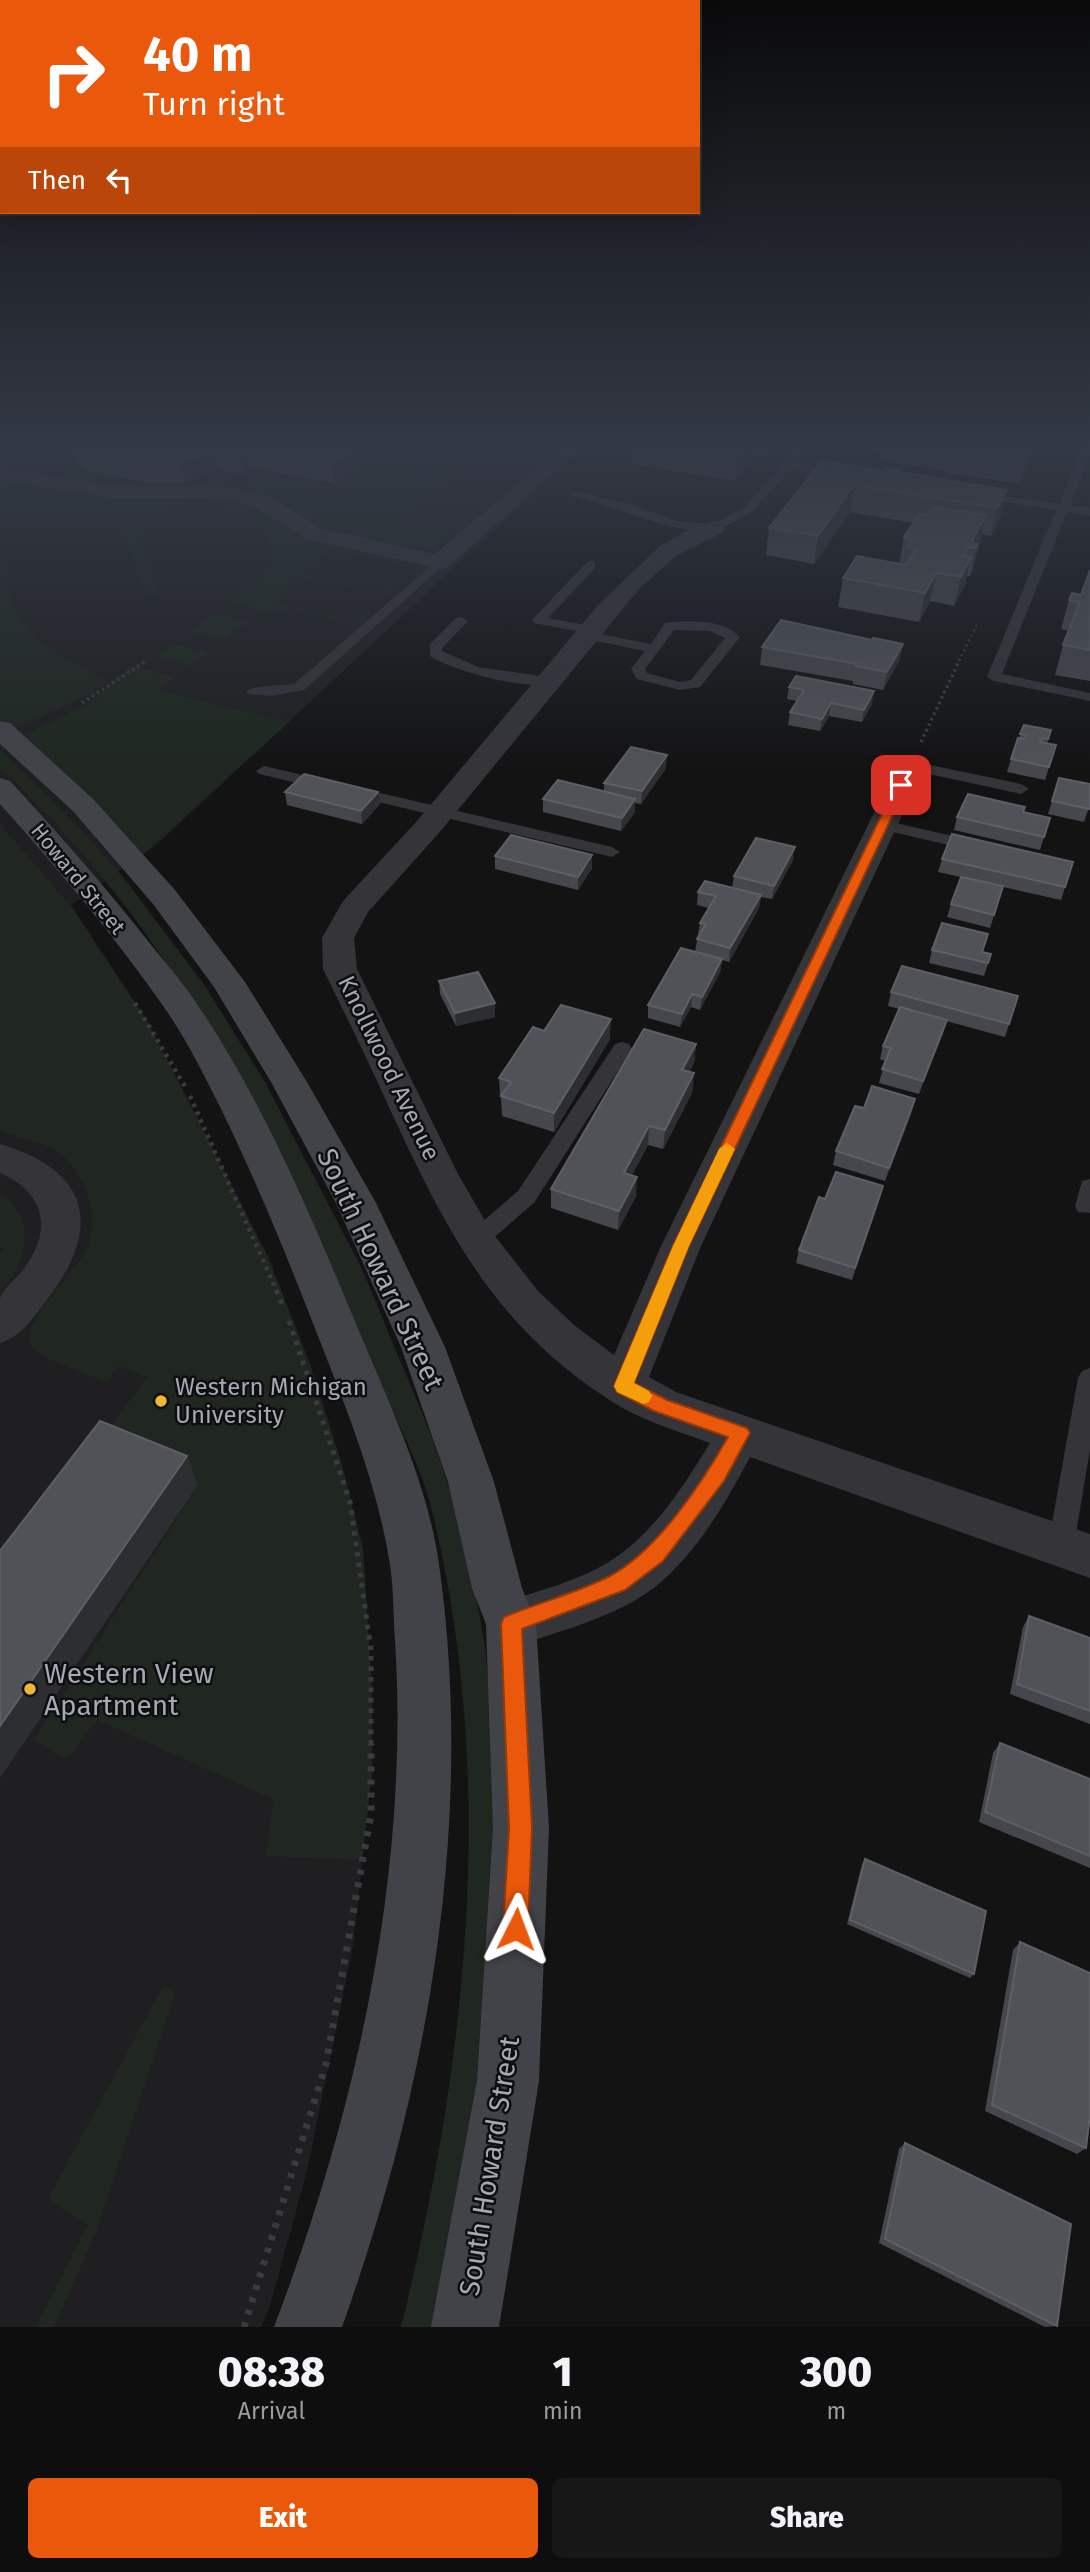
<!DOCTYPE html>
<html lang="en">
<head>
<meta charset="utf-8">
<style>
	:root { --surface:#0e0e0f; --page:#171718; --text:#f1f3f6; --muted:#9b9c9e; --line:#2e2e2f; --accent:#ea580c }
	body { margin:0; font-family:"Fira Sans",sans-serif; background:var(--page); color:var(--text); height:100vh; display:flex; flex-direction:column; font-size:26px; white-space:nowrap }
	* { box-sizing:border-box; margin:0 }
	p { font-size:23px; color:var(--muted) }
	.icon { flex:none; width:38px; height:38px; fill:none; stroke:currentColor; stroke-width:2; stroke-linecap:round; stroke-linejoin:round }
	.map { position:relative; height:2327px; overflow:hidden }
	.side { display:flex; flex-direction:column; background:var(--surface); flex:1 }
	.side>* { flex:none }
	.top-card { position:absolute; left:0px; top:0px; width:700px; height:214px; box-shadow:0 7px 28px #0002,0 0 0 2px var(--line); background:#ea580c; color:#fff; overflow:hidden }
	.pin { position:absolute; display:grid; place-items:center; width:60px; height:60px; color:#fff; margin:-30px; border-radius:14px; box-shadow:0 4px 10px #0006 }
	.me { position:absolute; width:77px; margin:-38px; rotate:3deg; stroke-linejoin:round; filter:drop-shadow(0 0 5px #0008) }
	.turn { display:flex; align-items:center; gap:24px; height:147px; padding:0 28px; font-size:32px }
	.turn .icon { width:91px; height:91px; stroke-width:2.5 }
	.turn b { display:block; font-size:49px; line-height:60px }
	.then { display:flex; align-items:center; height:66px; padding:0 28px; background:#0003; gap:14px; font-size:26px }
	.eta { display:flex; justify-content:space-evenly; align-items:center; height:119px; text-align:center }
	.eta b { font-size:42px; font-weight:800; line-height:49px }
	.primary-button { display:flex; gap:14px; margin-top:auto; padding:14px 28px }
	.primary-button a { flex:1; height:80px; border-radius:10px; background:var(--accent); color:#fff; font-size:28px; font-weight:800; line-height:80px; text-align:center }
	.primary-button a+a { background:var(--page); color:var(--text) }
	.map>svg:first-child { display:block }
	.built { fill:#1f1f21 }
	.green { fill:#1f2720 }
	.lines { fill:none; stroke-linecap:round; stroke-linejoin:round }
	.path-far4 { stroke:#3a3b40; stroke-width:2.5; stroke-dasharray:2 3.5; stroke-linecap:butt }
	.path-far3 { stroke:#3a3b40; stroke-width:3.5; stroke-dasharray:2.5 3.5; stroke-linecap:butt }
	.path-far2 { stroke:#3a3b40; stroke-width:4.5; stroke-dasharray:3.5 5; stroke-linecap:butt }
	.path-far1 { stroke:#3a3b40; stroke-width:5; stroke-dasharray:4.5 6; stroke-linecap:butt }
	.path { stroke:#3a3b40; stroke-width:7; stroke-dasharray:5 8; stroke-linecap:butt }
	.lane { fill:#343439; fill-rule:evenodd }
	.street { fill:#343439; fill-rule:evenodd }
	.secondary { fill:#424349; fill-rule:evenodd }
	.wall { fill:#46474c }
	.shaded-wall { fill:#2d2e31 }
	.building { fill:#505257; stroke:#5d5f66; stroke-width:2 }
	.route { fill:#ea580c; stroke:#983908; stroke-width:2 }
	.slow { fill:#f59e0b }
	.poi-dot { fill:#edb832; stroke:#0e0e0f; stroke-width:2.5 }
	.labels { text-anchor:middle; stroke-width:5; stroke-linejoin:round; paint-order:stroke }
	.far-street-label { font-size:21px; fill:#a4a8b4; stroke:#0e0e0f }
	.street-label { font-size:24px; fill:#a4a8b4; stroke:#0e0e0f }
	.poi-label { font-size:24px; fill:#a4a8b4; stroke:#0e0e0f; text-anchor:start }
	.near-street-label { font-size:28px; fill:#a4a8b4; stroke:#0e0e0f }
	.near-poi-label { font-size:28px; fill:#a4a8b4; stroke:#0e0e0f; text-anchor:start }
</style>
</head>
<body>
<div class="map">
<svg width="1090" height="2327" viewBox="0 0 1090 2327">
	<rect width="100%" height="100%" fill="#131314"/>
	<polygon class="built" points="0,444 587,444 154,847 71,905 149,1024 268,1257 310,1364 342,1465 363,1549 372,1692 372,1771 353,1947 307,2171 270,2306 261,2327 0,2327"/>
	<g class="green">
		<path d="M23,444H89L78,464C57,469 24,482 8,462Z"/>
		<path d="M401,444H556C519,477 513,462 469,461L452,476L375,460Z"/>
		<polygon points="374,463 426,475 348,483"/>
		<polygon points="84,468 87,471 161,482 156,486 115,485 56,476"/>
		<path d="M437,477L447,479L399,521L452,533C446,563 346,539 326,530C314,524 305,516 294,509C278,500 261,495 243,491L256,480L324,489Z"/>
		<path d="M0,480L99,496H195C145,527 57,501 0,509Z"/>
		<polygon points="215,497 255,506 310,539 402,560 411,566 330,550 301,574 381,591 390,584 394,586 394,591 391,595 384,594 297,576 276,603 355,621 366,616 358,624 291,609 268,612 229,603 229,600 276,564 265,529 222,506"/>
		<polygon points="154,513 138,515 144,552 158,597 148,598 117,516 97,516"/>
		<path d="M0,539C4,558 9,598 17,614C31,642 81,667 108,681L95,691L15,730L0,718Z"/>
		<polygon points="212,614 249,622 223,640 189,632"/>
		<polygon points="172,644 209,652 190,666 156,657"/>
		<polygon points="133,666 175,677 159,690 289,722 141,856 23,736 95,700 115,678"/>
		<path d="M0,749L68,815L124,878L205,986L265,1082L362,1269L432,1437L454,1502L471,1567L485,1647L494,1734L497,1834L476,2101L434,2327H401C467,2063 498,1778 432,1511C423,1471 401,1431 385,1393C342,1288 298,1184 239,1086C214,1045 191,1002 165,962C119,892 61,826 0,768Z"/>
		<path d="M0,824L70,905L149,1024L268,1257L310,1364L342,1465L363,1549L372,1692V1771L362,1860L266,1856L273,1799L97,1720L68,1758H62L34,1740L198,1486L100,1442L147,1377L119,1366L107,1382C90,1375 39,1360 31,1344C19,1322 80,1269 88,1246C100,1210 84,1166 51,1148C35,1140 17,1137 0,1131Z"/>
		<path d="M0,1194C38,1218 27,1263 0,1291V1253L3,1249L0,1246Z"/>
		<polygon points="163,1986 171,1987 174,1996 95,2234 54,2327 36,2327 88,2224 62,2209 49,2197"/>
	</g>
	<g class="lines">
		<g class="path-far4">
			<polyline points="286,483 330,488 371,460 448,477"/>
			<polyline points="339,485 431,475"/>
			<polyline points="959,661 977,624"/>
		</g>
		<g class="path-far3">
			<polyline points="82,703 146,661"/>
			<polyline points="921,742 960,659"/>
		</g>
		<g class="path-far2">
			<polyline points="135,1003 186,1088"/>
			<polyline points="190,1096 277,1292"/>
		</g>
		<g class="path-far1">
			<polyline points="276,1290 283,1306"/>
			<polyline points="289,1321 350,1502 371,1650 371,1746"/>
		</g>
		<polyline class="path" points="244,2327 326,2064 371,1814 371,1744"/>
		<g class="lane">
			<polygon points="800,444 811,444 796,463 842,470 848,473 842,476 790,469 751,513 714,532 672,527 571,495 577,492 629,504 678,521 712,524 743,509"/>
			<polygon points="1083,444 1090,444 1090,455 1070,505 1090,508 1090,516 1067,512 1002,674 1090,693 1090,701 994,681 987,677 1056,510 978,498 972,495 978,492 1059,504"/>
			<path d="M440,558L446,562L444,565L304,690L271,696L248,694L246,691C254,685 282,686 294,684Z"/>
			<path d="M591,561L595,562V568L548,618L595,627V633L651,644L665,623L670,622C692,621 723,619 740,637L700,687L680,690L637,679L631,669L645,651L582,638V632L534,623L532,620L587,562ZM674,630L710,631L725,638L691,680L680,682L647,673L645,669Z"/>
			<path d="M461,617L468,621L442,648V651L478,667L554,678V684C525,690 456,672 430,656V644L456,618Z"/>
			<polygon points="911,761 1021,784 1029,789 1021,794 906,769 903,766 906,763"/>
			<polygon points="264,766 612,847 620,852 612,857 259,774 256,771"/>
			<polygon points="882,820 984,843 986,847 978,852 876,828 874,825 876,822"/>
			<polygon points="622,1042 629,1044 632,1049 534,1203 484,1246 476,1248 468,1246 465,1240 468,1234 518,1191 615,1044"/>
			<polygon points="1090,1179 1090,1213 1078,1212 1075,1206 1082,1181"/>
			<polygon points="1090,1368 1090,1450 1074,1545 1070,1554 1061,1557 1052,1554 1048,1545 1078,1378 1082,1371"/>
		</g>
		<g class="street">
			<polygon points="564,444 586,444 448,567 440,569 307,539 256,508 236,501 206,498 114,498 0,480 0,468 114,486 206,486 238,489 272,498 322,529 435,554"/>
			<path d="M714,521L722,523L725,528L722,533L676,556L640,588L439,833L368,912L354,938L357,969L458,1174L491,1231L538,1291L574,1325L614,1355L661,1246L897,766L901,760L911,758L921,760L925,766L701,1246L649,1377L676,1392L1090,1534V1578L750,1457C725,1504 697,1553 655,1587C615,1618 558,1631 511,1648L493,1641L486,1624L493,1607C528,1593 567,1585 600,1567C650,1540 681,1490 710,1443C675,1430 639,1420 608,1399C491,1323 444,1226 387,1103C367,1058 345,1014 323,969L322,938L343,901L417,821L599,604L660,546L689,530Z"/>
			<path d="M0,1144C91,1171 103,1228 46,1301C32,1319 22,1336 0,1343C0,1330 0,1313 0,1299C2,1289 17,1278 23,1270C53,1230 46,1193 0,1173Z"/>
		</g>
		<g class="secondary">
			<polygon points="0,721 10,723 93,799 175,890 245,982 307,1082 375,1201 445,1347 494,1482 522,1588 536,1624 549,1828 539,2081 499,2327 431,2327 477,2081 493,1828 486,1624 472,1588 448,1482 401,1347 335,1201 271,1082 214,987 153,904 73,811 0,744"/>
			<path d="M0,778L10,781C58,833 104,885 148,941C163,960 181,980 195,1001C266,1105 314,1224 363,1340C393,1412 428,1486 439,1564C475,1820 429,2085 342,2327H274C356,2112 410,1872 395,1641C393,1614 394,1585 389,1559C376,1480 345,1405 316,1331C287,1256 257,1183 222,1111C205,1077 188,1042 166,1010C116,938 59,870 0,804Z"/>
		</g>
	</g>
	<g class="wall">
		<polygon points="71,444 388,444 335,483 252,468 243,475 218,470 184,482 153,483 87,471 75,461"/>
		<polygon points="629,444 775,444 766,456 750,453 749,465 736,481 633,464 633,448 629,447"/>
		<polygon points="848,444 1037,444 1032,452 1029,466 1020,483 943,473 943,470 881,461 882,453 847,448"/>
		<polygon points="900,470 899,472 1007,490 1001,517 991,536 982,534 972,572 970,576 967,576 965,585 954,606 930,601 919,622 838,607 843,578 899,564 904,537 913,523 850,512 814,564 766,555 769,528 884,471"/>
		<polygon points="1090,570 1090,681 1055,675 1063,645 1069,631 1061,629 1069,600 1081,595"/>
		<polygon points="872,640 903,644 899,661 883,690 853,684 853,681 760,665 762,647"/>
		<polygon points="789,687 872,704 862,722 829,716 820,731 788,725 790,712 797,701 787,699"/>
		<polygon points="1024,725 1051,730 1047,744 1056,745 1045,780 1007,772 1011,759"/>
		<polygon points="666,768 641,804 635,803 635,812 621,831 543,812 543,799 604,791 604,783"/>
		<polygon points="1059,778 1090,804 1084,822 1048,814"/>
		<polygon points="285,792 380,804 362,824 287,805"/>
		<polygon points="1024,812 1050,818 1040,850 954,830 957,817"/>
		<polygon points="495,856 592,868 578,890 495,869"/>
		<polygon points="942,859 1073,862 1061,900 1003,887 990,928 947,917 951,904 961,877 938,872"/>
		<polygon points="793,860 772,899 761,897 759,908 729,962 722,960 720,972 700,1010 691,1007 680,1027 648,1018 648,1005 695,952 700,923 709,908 697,905 698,892 732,888 734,876"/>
		<polygon points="932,950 982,952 991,954 984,976 929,963"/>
		<polygon points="439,981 495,1017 456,1026 440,994"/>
		<polygon points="891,992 1018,996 1005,1037 946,1021 943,1033 919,1094 879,1083 885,1061 880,1059 883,1046 899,1009 888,1006"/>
		<polygon points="544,1031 610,1039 554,1132 502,1116 501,1098 500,1097 499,1078"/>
		<polygon points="696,1044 694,1063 689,1072 694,1073 692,1093 663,1149 648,1145 632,1175 636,1196 618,1230 551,1208 551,1189"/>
		<polygon points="912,1112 885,1181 833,1165 836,1151"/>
		<polygon points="883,1186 852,1280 796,1263 799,1250"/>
		<polygon points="1029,1616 1090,1638 1090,1724 1010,1694 1023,1627"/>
		<polygon points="1000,1743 1090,1779 1090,1868 979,1822 993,1753"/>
		<polygon points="865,1859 974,1974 970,1978 847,1924 862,1864"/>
		<polygon points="1020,1942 1086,2148 1077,2154 985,2111 1013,1950"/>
		<polygon points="905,2143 1057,2326 1045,2327 879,2243 899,2149"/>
	</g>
	<g class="shaded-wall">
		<polygon points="359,444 388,444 335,483 333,463"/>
		<polygon points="747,444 751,444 749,465 736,481 738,454"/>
		<polygon points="767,444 775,444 766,456"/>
		<polygon points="1033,444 1034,444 1029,466 1020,483 1027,457"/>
		<polygon points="249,449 252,468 243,475 240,455"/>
		<polygon points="215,450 218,470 184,482 181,462"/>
		<polygon points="854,485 850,512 814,564 818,536"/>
		<polygon points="1007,490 1001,517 991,536 997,508"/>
		<polygon points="986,515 972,572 970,576 976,548 971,543"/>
		<polygon points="971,557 965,585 954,606 961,577"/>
		<polygon points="936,573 930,601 919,622 925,593"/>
		<polygon points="903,644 899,661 883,690 887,672"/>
		<polygon points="874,691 872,704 862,722 864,710"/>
		<polygon points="831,703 829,716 820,731 822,719"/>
		<polygon points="667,755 666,768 641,804 642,791"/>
		<polygon points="378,792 380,804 362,824 361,811"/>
		<polygon points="635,799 635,812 621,831 622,818"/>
		<polygon points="795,847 793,860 772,899 774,886"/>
		<polygon points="592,855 592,868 578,890 578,877"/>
		<polygon points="761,895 759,908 729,962 730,948"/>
		<polygon points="722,959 720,972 700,1010 702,997"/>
		<polygon points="692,994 691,1007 680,1027 682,1014"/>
		<polygon points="495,1003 495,1017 456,1026 455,1013"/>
		<polygon points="611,1019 610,1039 554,1132 554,1113"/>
		<polygon points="947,1020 943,1033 919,1094 923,1081"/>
		<polygon points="696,1044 694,1063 680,1089 682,1070"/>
		<polygon points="694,1073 692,1093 663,1149 665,1130"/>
		<polygon points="915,1099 912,1112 885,1181 889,1168"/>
		<polygon points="649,1126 648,1145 623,1192 624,1173"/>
		<polygon points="637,1177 636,1196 618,1230 619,1211"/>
		<polygon points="883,1186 880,1199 852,1280 855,1268"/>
		<polygon points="187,1456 198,1485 0,1778 0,1726"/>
	</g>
	<g class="building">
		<polygon points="74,444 359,444 333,463 249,449 240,455 215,450 181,462 149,463 82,451"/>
		<polygon points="676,444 747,444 738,454"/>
		<polygon points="949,444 1033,444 1027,457 948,447"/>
		<polygon points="821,461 884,471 886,467 900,470 898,472 1007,490 997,508 854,485 818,536 769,528"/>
		<polygon points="934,507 986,515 971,543 978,544 976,548 968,547 963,556 971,557 961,577 936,573 925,593 843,578 857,556 906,565 916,549 907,548 912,539 904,537 919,514 929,516"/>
		<polygon points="1090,570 1090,650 1063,645 1080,602 1069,600 1072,593 1081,595"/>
		<polygon points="781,620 872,640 873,638 903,644 887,672 856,666 857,664 762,647"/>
		<polygon points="796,676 874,691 864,710 831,703 822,719 790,712 804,690 789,687"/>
		<polygon points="1024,725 1051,730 1048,739 1042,738 1040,742 1056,745 1049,767 1011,759 1018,738 1024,739 1026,735 1020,734"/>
		<polygon points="631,747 667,755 642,791 604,783"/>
		<polygon points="304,774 378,792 361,811 285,792"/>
		<polygon points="1059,778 1090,784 1090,804 1089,809 1052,801"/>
		<polygon points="558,780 635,799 622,818 543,799"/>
		<polygon points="968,794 1025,807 1023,812 1050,818 1044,837 957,817"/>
		<polygon points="952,834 1073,862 1065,887 942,859"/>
		<polygon points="511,835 592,855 578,877 495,856"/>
		<polygon points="756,838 795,847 774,886 734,876"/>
		<polygon points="961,877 1003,886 994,915 951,904"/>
		<polygon points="705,881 761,895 730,948 697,939 706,924 700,923 716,896 698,892"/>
		<polygon points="942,923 988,934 982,952 991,954 988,963 932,950"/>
		<polygon points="681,948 722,959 702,997 692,994 682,1014 648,1005"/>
		<polygon points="902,966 1018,996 1009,1024 891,992"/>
		<polygon points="478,972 495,1003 455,1013 439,981"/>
		<polygon points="561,1005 611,1019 554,1113 501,1096 511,1082 499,1078 533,1027 544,1031"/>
		<polygon points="900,1007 947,1020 923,1081 882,1069 891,1048 883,1046"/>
		<polygon points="644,1029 696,1044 682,1070 694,1073 665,1130 649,1126 624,1173 637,1177 619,1211 551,1189"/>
		<polygon points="872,1086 915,1099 889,1168 836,1151 855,1106 864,1108"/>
		<polygon points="836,1172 883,1186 855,1268 799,1250 819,1197 825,1199"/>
		<polygon points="100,1421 187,1456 0,1726 0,1551"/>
		<polygon points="1029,1616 1090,1638 1090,1711 1017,1684"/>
		<polygon points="1000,1743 1090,1779 1090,1856 985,1812"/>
		<polygon points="865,1859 986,1911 974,1974 850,1920"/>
		<polygon points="1020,1942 1090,1973 1090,2114 1086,2148 992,2105"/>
		<polygon points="905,2143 1071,2224 1057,2326 885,2239"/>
	</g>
	<linearGradient id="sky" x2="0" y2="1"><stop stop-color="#0a0a0b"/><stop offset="0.58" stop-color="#333945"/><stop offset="1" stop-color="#333945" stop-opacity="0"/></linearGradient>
	<rect width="1090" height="770" fill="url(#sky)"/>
	<path class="route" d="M897,783L907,785L689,1246L634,1383L667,1400L747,1428L750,1433L724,1481L663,1561L625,1590L522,1629L532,1828L528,1929L524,1937L516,1941L507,1937L503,1929L509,1828L501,1624L504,1617C538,1603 577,1593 610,1576C657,1551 702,1483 728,1437L654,1411L617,1392L614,1386L673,1246Z"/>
	<polygon class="slow" points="727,1143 735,1149 689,1246 634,1383 649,1391 652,1396 649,1402 643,1404 617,1392 614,1386 673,1246 719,1149"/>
	<g class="poi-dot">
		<circle cx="161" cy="1401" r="7"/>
		<circle cx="30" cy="1689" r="7"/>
	</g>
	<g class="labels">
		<g class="far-street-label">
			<text transform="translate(78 879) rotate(51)" y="7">Howard Street</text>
		</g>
		<g class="street-label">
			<text transform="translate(389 1068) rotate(64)" y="8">Knollwood Avenue</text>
		</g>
		<g class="poi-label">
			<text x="175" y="1395">Western Michigan<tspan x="175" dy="28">University</tspan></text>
		</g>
		<g class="near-street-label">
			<text transform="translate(381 1269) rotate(65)" y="10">South Howard Street</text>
			<text transform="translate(489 2166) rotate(-81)" y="10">South Howard Street</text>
		</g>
		<g class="near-poi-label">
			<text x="44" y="1683">Western View<tspan x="44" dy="32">Apartment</tspan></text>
		</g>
	</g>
</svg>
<div class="pin" style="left:901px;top:785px;background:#d93025"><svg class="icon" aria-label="arrive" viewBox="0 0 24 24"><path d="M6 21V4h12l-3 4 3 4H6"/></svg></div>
<svg class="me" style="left:516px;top:1929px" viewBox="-20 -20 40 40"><path d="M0-17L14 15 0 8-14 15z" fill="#ea580c" stroke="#fff" stroke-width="4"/></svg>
<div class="top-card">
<div class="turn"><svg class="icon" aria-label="right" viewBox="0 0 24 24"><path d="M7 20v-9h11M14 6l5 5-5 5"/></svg><div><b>40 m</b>Turn right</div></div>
<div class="then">Then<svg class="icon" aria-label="left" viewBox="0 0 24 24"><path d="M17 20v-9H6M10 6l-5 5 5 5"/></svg></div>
</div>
</div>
<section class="side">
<div class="eta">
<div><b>08:38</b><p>Arrival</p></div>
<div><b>1</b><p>min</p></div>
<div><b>300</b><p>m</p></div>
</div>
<div class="primary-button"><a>Exit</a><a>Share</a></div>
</section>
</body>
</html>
